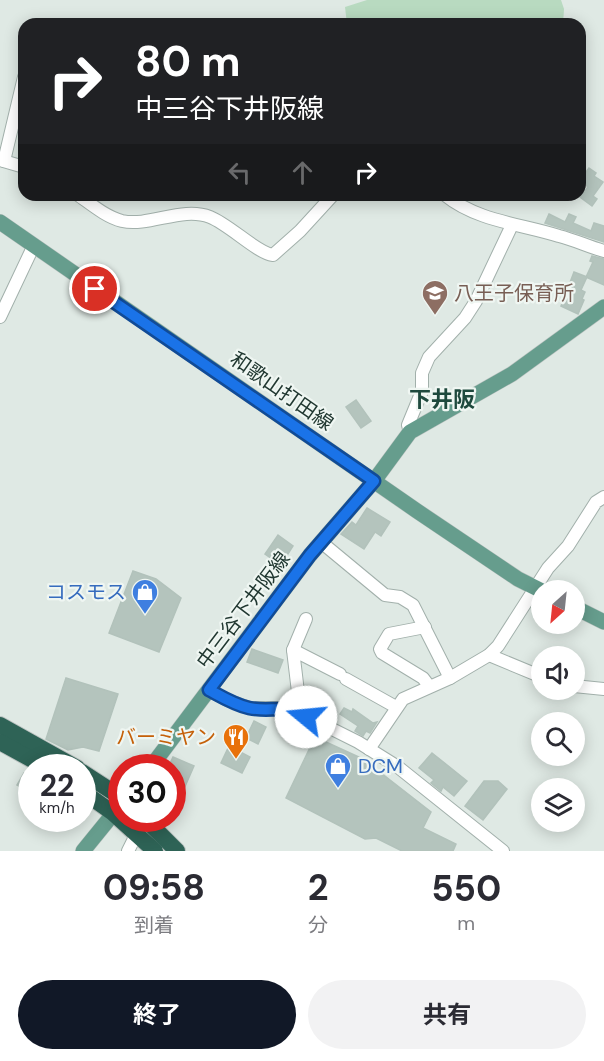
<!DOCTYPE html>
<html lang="ja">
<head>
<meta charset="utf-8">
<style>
	:root { --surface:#fff; --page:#f2f2f3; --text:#2b2b33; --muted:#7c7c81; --accent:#111827 }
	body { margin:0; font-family:"DM Sans","Noto Sans JP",sans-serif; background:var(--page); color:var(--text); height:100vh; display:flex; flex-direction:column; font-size:22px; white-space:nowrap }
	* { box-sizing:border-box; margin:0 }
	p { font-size:20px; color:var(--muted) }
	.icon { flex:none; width:33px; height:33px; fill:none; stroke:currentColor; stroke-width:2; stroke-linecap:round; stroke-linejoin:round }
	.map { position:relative; height:851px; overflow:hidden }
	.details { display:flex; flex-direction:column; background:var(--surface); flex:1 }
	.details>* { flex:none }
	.hud { position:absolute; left:18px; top:18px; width:568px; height:183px; border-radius:18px; box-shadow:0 3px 15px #0003; background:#202124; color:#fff; overflow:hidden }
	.needle { width:39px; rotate:207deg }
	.fabs { position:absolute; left:531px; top:580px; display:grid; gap:12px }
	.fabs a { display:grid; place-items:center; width:54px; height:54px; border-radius:50%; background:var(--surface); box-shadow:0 3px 15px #0003; font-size:30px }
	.speed { position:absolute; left:18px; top:754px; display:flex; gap:12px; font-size:30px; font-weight:700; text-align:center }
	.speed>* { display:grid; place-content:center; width:78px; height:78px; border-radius:50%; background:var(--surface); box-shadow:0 3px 15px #0003; line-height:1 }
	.speed small { font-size:15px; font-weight:400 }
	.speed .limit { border:9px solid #d22; background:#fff; color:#111 }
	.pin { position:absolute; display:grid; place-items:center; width:51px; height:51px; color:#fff; margin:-26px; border:3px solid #fff; border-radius:50%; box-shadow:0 2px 6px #0007 }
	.me { position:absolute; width:66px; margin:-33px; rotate:287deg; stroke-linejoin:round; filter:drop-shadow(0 0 4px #0008) }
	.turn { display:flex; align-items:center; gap:21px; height:126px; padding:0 18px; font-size:27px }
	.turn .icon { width:78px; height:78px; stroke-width:2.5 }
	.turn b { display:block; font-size:42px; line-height:51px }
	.lanes { display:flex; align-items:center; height:57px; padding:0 18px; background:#0003; justify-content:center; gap:30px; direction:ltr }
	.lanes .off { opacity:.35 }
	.eta { display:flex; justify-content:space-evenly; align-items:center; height:102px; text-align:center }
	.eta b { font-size:36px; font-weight:700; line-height:42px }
	.primary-button { display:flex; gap:12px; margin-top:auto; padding:12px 18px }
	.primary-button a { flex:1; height:69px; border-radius:36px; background:var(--accent); color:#fff; font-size:24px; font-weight:700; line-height:69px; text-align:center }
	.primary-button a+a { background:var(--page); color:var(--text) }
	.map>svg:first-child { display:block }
	.green { fill:#b8dac0 }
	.building { fill:#b4c4bd; stroke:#b2c2bb; stroke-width:1.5 }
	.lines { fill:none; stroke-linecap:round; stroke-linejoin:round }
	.minor-casing { stroke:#a2b0ab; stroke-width:14 }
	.major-casing { stroke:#bcc3c1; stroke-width:16 }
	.highway-casing { stroke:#bcc3c1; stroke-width:18 }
	.minor { stroke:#fff; stroke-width:12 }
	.major { stroke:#669d8d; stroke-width:15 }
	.highway { stroke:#2e6356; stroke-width:16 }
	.route-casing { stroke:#114b97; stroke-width:15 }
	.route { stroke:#1a73e8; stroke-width:10 }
	.labels { text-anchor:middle; stroke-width:4.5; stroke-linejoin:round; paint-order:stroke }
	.education-label { font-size:20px; fill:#785e54; stroke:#eff6f2; text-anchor:start }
	.street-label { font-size:20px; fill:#213831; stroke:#eff6f2 }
	.shop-label { font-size:20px; fill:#366cbe; stroke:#eff6f2; text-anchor:end }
	.food-label { font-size:20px; fill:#c56008; stroke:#eff6f2; text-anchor:end }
	.quarter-label { font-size:22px; font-weight:bold; fill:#1e493d; stroke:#eff6f2 }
</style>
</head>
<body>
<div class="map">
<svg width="604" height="851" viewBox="0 0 604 851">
	<rect width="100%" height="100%" fill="#dfe9e4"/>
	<polygon class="green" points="367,0 561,0 564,9 563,24 347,24 345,7"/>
	<g class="building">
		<polygon points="589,168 596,173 594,176 603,182 593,196 597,199 592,206 580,197 588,187 580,180"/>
		<polygon points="549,214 565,222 569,214 576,217 573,223 591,231 594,223 604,226 604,242 545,223"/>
		<polygon points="592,256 604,259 604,285 586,277 593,262 590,261"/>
		<polygon points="574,272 587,277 581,290 585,292 582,299 584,300 578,314 561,306"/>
		<polygon points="356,400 371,421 361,428 346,407"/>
		<polygon points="367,508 390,522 381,536 375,532 364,549 341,534 352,522 356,525"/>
		<polygon points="278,535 293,546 281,565 265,554"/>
		<polygon points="133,571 156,579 181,598 159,652 109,633"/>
		<polygon points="252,649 283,660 278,673 247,662"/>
		<polygon points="66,678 118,694 99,751 83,747 68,750 46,739"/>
		<polygon points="344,708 352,712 353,709 373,723 377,722 370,733 366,731 363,736 355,731 358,726 340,714"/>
		<polygon points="254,721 266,727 258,744 246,738"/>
		<polygon points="315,737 363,759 431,812 423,828 456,844 453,851 402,851 376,838 365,839 286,798"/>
		<polygon points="229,746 250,757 242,773 221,763"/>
		<polygon points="432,753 467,781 454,796 443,787 441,791 431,783 434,780 419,768"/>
		<polygon points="173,757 194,766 183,791 172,786 172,768 168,768"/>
		<polygon points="24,773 32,777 32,793 17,785"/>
		<polygon points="484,781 498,781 507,789 483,820 465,806"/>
	</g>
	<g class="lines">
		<g class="minor-casing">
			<g id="minor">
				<polyline points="0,160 24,167"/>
				<polyline points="4,161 24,77"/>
				<path d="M78,195C91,204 106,217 122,221C150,227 182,206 210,217C230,225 257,253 273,255L300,231L333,195"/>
				<path d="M445,195C477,221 521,224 559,236C575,240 589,247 604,251"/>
				<polyline points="0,317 34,245"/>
				<polyline points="410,432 408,425 422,391 422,373 429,357 465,318 476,301 512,225"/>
				<polyline points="321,542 385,595 400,597 413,605 450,678"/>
				<polyline points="425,627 389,634 380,649 382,653 423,678 429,686"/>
				<polyline points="293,650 306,619"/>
				<polyline points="489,655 542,677"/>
				<polyline points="346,679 396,707"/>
				<polyline points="574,686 604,689"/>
				<polyline points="209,690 227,700 250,708 290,708 358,742 398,767 503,851"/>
				<polyline points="292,709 298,692 293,650 340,674"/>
				<polyline points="369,749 403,699 450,678 489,655 498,646 548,568 568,546 596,502 604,497"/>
				<polyline points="128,851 137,833"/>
			</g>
		</g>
		<g class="major-casing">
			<g id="major">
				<polyline points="0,222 417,511 518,579 542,591"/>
				<polyline points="574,607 604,622"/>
				<polyline points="150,768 310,555 374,481 410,432 512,374 604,307"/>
				<polyline points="83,851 122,803"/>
			</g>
		</g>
		<g class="highway-casing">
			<g id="highway">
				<polyline points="0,725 77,768"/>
				<polyline points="0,742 47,768"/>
				<polyline points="82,772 122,798"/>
				<polyline points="82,791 113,813 155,851"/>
				<polyline points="145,819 177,851"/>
			</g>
		</g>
		<use href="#minor" class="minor"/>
		<use href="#major" class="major"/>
		<use href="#highway" class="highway"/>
	</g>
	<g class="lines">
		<g class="route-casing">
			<path id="route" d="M95,289L374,481L310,555L209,690C222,697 235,705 249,708C274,713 281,703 306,717"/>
		</g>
		<use href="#route" class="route"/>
	</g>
	<defs>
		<g id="school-pin" transform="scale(1.35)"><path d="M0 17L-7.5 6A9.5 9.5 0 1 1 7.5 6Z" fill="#8d6e63" stroke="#eff6f2"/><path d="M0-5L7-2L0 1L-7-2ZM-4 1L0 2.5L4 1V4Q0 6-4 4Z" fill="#fff"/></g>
		<g id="shop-pin" transform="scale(1.35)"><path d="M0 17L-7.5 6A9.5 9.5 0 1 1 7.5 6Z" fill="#3f7fe0" stroke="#eff6f2"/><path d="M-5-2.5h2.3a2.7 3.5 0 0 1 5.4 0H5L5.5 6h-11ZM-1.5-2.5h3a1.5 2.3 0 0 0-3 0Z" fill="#fff"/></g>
		<g id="restaurant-pin" transform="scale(1.35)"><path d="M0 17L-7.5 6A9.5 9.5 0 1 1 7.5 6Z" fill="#e8710a" stroke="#eff6f2"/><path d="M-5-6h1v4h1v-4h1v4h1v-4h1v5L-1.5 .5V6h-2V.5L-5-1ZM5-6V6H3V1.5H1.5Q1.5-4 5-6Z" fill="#fff"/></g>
	</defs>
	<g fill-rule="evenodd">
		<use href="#school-pin" x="435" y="293"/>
		<use href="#shop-pin" x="145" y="592"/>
		<use href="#restaurant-pin" x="236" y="737"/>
		<use href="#shop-pin" x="338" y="766"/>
	</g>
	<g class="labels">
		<g class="education-label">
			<text x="454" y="300">八王子保育所</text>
		</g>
		<g class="street-label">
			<text transform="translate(282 391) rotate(35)" y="7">和歌山打田線</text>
			<text transform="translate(243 610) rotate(-53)" y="7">中三谷下井阪線</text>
		</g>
		<g class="shop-label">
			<text x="126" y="599">コスモス</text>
			<text x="358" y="773" text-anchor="start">DCM</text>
		</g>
		<g class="food-label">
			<text x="216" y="744">バーミヤン</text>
		</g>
		<g class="quarter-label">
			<text x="442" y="407">下井阪</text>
		</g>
	</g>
</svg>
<div class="fabs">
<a><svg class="needle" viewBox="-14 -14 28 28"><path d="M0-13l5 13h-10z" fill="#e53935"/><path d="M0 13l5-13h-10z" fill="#7c7c81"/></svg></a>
<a><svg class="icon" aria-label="sound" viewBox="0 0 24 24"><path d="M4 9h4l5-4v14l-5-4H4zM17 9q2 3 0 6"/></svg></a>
<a><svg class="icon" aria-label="search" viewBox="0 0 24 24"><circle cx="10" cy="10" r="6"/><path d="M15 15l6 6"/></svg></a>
<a><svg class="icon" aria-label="layers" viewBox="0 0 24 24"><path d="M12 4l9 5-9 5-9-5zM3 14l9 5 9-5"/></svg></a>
</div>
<div class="speed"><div>22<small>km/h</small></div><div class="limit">30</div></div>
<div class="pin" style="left:95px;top:289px;background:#d93025"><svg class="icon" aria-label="arrive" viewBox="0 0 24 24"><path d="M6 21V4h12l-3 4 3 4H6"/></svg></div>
<svg class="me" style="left:306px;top:717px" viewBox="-20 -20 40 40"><circle r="19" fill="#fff"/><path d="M0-13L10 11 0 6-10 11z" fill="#1a73e8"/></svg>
<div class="hud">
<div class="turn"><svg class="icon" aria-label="right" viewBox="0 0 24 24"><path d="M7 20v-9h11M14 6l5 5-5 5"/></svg><div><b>80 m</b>中三谷下井阪線</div></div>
<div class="lanes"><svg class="icon off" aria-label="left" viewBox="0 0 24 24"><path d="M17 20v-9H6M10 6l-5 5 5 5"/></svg><svg class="icon off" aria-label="ahead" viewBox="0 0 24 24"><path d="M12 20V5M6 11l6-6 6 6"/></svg><svg class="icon" aria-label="right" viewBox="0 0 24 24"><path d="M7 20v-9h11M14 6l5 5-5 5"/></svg></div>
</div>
</div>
<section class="details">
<div class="eta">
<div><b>09:58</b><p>到着</p></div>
<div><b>2</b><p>分</p></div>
<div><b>550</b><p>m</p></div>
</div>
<div class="primary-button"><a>終了</a><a>共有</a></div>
</section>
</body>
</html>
